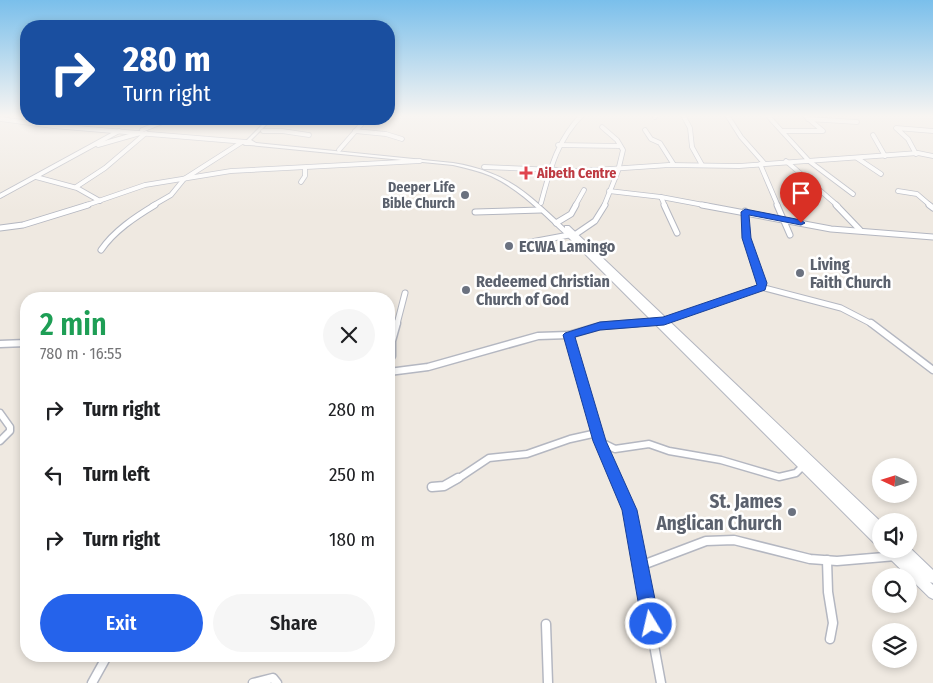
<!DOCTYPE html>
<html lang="en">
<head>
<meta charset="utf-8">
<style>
	:root { --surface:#fff; --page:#f6f6f6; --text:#202124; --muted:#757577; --accent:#2563eb }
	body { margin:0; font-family:"Fira Sans Condensed",sans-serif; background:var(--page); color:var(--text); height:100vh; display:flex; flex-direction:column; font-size:19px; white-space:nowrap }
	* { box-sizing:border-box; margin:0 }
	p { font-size:16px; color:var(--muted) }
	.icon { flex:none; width:28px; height:28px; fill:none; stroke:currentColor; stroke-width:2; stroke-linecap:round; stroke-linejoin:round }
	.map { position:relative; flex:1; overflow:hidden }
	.side { position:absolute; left:20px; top:292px; width:375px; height:370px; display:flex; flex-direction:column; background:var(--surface); border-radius:20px; box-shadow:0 2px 8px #0003 }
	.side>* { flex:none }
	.top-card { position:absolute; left:20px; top:20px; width:375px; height:105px; border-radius:20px; box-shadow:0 2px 8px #0003; background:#1a4fa0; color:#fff; overflow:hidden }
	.needle { width:32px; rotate:274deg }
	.buttons { position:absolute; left:872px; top:458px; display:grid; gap:10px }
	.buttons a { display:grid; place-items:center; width:45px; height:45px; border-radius:50%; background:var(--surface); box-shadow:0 2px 8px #0003; font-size:25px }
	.pin { position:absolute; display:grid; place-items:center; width:42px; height:42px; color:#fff; margin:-51px -21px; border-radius:50% 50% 50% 0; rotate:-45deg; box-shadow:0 0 5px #0007 }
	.pin .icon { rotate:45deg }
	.me { position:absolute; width:55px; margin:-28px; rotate:351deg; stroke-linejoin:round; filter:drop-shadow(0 0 4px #0008) }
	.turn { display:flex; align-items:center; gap:18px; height:105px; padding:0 20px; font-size:22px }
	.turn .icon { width:65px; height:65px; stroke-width:2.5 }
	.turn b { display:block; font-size:35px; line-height:42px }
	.round { display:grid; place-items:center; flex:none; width:52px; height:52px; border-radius:26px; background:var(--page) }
	.summary { display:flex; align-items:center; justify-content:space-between; height:85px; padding:0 20px }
	h1 { font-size:30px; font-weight:600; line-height:38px; color:#1e9e55 }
	.primary-button { display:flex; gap:10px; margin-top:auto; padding:10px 20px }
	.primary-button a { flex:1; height:58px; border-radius:30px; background:var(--accent); color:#fff; font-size:20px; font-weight:600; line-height:58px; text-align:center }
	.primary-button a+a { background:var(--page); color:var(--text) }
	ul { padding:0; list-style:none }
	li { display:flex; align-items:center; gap:15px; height:65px; padding:0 20px }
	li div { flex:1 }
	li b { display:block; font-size:19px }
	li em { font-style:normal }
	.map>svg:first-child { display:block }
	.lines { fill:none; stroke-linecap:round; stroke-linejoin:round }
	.minor-far3-casing { stroke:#b4b7c1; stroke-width:5.5 }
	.minor-far2-casing { stroke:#b4b7c1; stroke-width:7 }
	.minor-far1-casing { stroke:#b4b7c1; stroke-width:9 }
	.minor-casing { stroke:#b4b7c1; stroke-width:11 }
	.tertiary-casing { stroke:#b4b7c1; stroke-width:2 }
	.secondary-casing { stroke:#b4b7c1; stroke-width:2 }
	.minor-far3 { stroke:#fff; stroke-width:4 }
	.minor-far2 { stroke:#fff; stroke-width:5 }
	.minor-far1 { stroke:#fff; stroke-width:6 }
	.minor { stroke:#fff; stroke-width:8 }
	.tertiary { fill:#fff; fill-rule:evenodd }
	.secondary { fill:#fff; fill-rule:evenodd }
	.route { fill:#2563eb; stroke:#184099 }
	.health-dot { fill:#e0444e; stroke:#fff; stroke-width:2 }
	.worship-dot { fill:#6b7280; stroke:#fff; stroke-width:2 }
	.labels { text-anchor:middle; stroke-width:5; stroke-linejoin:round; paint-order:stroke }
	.far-health-label { font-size:14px; font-weight:bold; fill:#be3a42; stroke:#fff; text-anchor:start }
	.far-worship-label { font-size:14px; font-weight:bold; fill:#5b616d; stroke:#fff; text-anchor:end }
	.worship-label { font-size:16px; font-weight:bold; fill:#5b616d; stroke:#fff; text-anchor:start }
	.near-worship-label { font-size:19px; font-weight:bold; fill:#5b616d; stroke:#fff; text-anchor:end }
</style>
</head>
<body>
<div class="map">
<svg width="933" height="683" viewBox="0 0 933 683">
	<rect width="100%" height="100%" fill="#efe9e1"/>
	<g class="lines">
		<g class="minor-far3-casing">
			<g id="minor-far3">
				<polyline points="654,115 655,117"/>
				<polyline points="683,115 690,128 692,147 702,165"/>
				<polyline points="727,115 741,137 764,163"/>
				<polyline points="768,116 809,161 853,194"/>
				<polyline points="0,119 53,126 246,142"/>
				<polyline points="808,119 857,122"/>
				<polyline points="602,127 617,140 623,150 618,171 604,206"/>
				<polyline points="142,130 170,119"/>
				<polyline points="645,130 651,139 660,143 674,165"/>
				<polyline points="263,131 282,131 309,135"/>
				<polyline points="355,131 386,134 402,139"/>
				<polyline points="783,131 823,131 804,115"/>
				<polyline points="873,135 885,156"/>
				<polyline points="98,145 140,133"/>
				<polyline points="558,145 620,146"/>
				<polyline points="339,150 366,119"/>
				<polyline points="916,154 908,139 896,128 933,131"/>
				<polyline points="857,158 881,174"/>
				<polyline points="786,161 838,206"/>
				<polyline points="760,164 778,206"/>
				<polyline points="484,167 580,171 669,165 739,166 918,153 933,156"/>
				<polyline points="36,177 77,188 100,201"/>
				<polyline points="301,182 305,176 305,168"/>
				<polyline points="76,187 105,168 146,133"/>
				<polyline points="609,191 661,197 709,206"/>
				<polyline points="898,191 917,194 931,206"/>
				<polyline points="0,196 119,131"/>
				<polyline points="661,197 665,206"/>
				<path d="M541,203C550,170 557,140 582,115"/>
				<polyline points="84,206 145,185 231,171 420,161"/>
				<polyline points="152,206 171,195 184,179 242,142"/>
				<polyline points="575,206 584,190"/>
			</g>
		</g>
		<g class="minor-far2-casing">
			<g id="minor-far2">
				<polyline points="664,205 677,233"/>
				<polyline points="702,205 831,229 933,237"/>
				<polyline points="777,205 790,235"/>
				<polyline points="836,205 860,230"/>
				<polyline points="929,205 933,208"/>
				<polyline points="475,212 541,210"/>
				<polyline points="556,223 571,214 576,205"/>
				<polyline points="0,228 23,225 88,205"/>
				<polyline points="576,234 595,221 605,205"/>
				<polyline points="526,243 569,235"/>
				<path d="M101,250C114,231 135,217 155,205"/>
				<polyline points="761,287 841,308 872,324"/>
				<polyline points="397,324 405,293"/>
				<polyline points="622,324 664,321 761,287 762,283 746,238 745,211"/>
			</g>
		</g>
		<g class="minor-far1-casing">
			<g id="minor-far1">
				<polyline points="871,323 933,370"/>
				<polyline points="0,344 26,343"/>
				<polyline points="389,361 392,356 392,341 397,323"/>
				<polyline points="389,372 428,367 538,336 569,335"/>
				<polyline points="0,413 10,427 10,431 0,441"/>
				<polyline points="599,441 615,449 649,444 669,451 721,460 779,477 796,473 803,466"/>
				<polyline points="456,480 489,458 527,454 570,439 597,433"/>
				<polyline points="616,480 599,441 569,335 600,326 638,323"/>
			</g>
		</g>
		<g class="minor-casing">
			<g id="minor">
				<polyline points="615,478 629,510 661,683"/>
				<polyline points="432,487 444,486 458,478"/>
				<polyline points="827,560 828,592 833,623 830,639"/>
				<polyline points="640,566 706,541 734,540 810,559 837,561 896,556"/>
				<polyline points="546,624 548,683"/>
				<polyline points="92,683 107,656"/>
				<polyline points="253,683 273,678 277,683"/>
			</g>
		</g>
		<g class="tertiary-casing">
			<polygon id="tertiary" points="268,119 272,119 248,143 246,143 246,141"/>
		</g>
		<g class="secondary-casing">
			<g id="secondary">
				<path d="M251,140L256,143L453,163C466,165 478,168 490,173C520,184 542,207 565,228V226H569L881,522V534L880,533L881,535V547L877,546L567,236C543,214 521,190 491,176C479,171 466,168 453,165L250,145H245L243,144L244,141Z"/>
				<polygon points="909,547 933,570 933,583 930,582 933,585 933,599 929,597 884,553 883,549 895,549 899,553 898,549 909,549"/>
			</g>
		</g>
		<use href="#minor-far3" class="minor-far3"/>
		<use href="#minor-far2" class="minor-far2"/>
		<use href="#minor-far1" class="minor-far1"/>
		<use href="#minor" class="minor"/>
		<use href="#tertiary" class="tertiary"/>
		<use href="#secondary" class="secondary"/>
	</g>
	<linearGradient id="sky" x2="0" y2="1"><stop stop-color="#7abfeb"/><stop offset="0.55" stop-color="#f8f5f2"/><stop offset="1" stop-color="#f8f5f2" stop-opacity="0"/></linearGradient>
	<rect width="933" height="211" fill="url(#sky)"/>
	<polygon class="route" points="745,209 801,220 805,223 801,225 749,215 751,238 767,283 765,290 664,325 600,330 575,337 606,441 637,510 660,624 657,631 651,633 645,631 642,624 622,510 593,441 563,335 565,333 600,322 663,317 757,285 742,238 741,212"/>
	<path class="health-dot" d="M523.5 165.5h5v5h5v5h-5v5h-5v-5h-5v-5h5z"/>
	<g class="worship-dot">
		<circle cx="465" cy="195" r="5"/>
		<circle cx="509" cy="246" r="5"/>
		<circle cx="800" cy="273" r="5"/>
		<circle cx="466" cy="290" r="5"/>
		<circle cx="792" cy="512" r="5"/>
	</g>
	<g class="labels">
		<g class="far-health-label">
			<text x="537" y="178">Aibeth Centre</text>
		</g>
		<g class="far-worship-label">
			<text x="455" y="192">Deeper Life<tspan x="455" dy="16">Bible Church</tspan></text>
		</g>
		<g class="worship-label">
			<text x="519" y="252">ECWA Lamingo</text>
			<text x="810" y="270">Living<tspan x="810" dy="18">Faith Church</tspan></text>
			<text x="476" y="287">Redeemed Christian<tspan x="476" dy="18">Church of God</tspan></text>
		</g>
		<g class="near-worship-label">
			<text x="782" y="508">St. James<tspan x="782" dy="22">Anglican Church</tspan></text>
		</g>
	</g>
</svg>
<div class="buttons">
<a><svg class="needle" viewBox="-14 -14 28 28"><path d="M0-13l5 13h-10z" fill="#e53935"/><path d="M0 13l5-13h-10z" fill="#757577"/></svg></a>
<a><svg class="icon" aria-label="sound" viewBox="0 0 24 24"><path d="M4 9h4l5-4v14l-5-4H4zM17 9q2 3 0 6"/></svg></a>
<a><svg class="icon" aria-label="search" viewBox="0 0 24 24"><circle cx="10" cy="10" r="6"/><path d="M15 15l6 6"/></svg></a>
<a><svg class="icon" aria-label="layers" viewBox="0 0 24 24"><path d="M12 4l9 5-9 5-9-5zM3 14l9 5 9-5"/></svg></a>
</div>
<div class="pin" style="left:801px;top:223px;background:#d93025"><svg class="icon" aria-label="arrive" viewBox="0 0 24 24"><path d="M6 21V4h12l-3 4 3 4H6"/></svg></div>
<svg class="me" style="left:651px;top:624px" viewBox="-20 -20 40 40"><circle r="17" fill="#2563eb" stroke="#fff" stroke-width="3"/><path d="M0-11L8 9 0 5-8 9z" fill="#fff"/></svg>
<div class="top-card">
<div class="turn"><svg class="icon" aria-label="right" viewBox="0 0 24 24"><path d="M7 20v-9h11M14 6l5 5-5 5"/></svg><div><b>280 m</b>Turn right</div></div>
</div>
<section class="side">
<div class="summary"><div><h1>2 min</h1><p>780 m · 16:55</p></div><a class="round"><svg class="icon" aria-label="close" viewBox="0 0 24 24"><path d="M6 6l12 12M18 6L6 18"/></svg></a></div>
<ul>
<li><svg class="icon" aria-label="right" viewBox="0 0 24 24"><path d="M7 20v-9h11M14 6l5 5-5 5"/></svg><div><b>Turn right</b></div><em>280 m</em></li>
<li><svg class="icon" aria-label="left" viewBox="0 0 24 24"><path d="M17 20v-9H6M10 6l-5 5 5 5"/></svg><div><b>Turn left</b></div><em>250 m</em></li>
<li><svg class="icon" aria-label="right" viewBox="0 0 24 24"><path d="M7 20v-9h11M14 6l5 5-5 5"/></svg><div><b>Turn right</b></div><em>180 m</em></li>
</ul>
<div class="primary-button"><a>Exit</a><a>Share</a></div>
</section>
</div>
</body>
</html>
